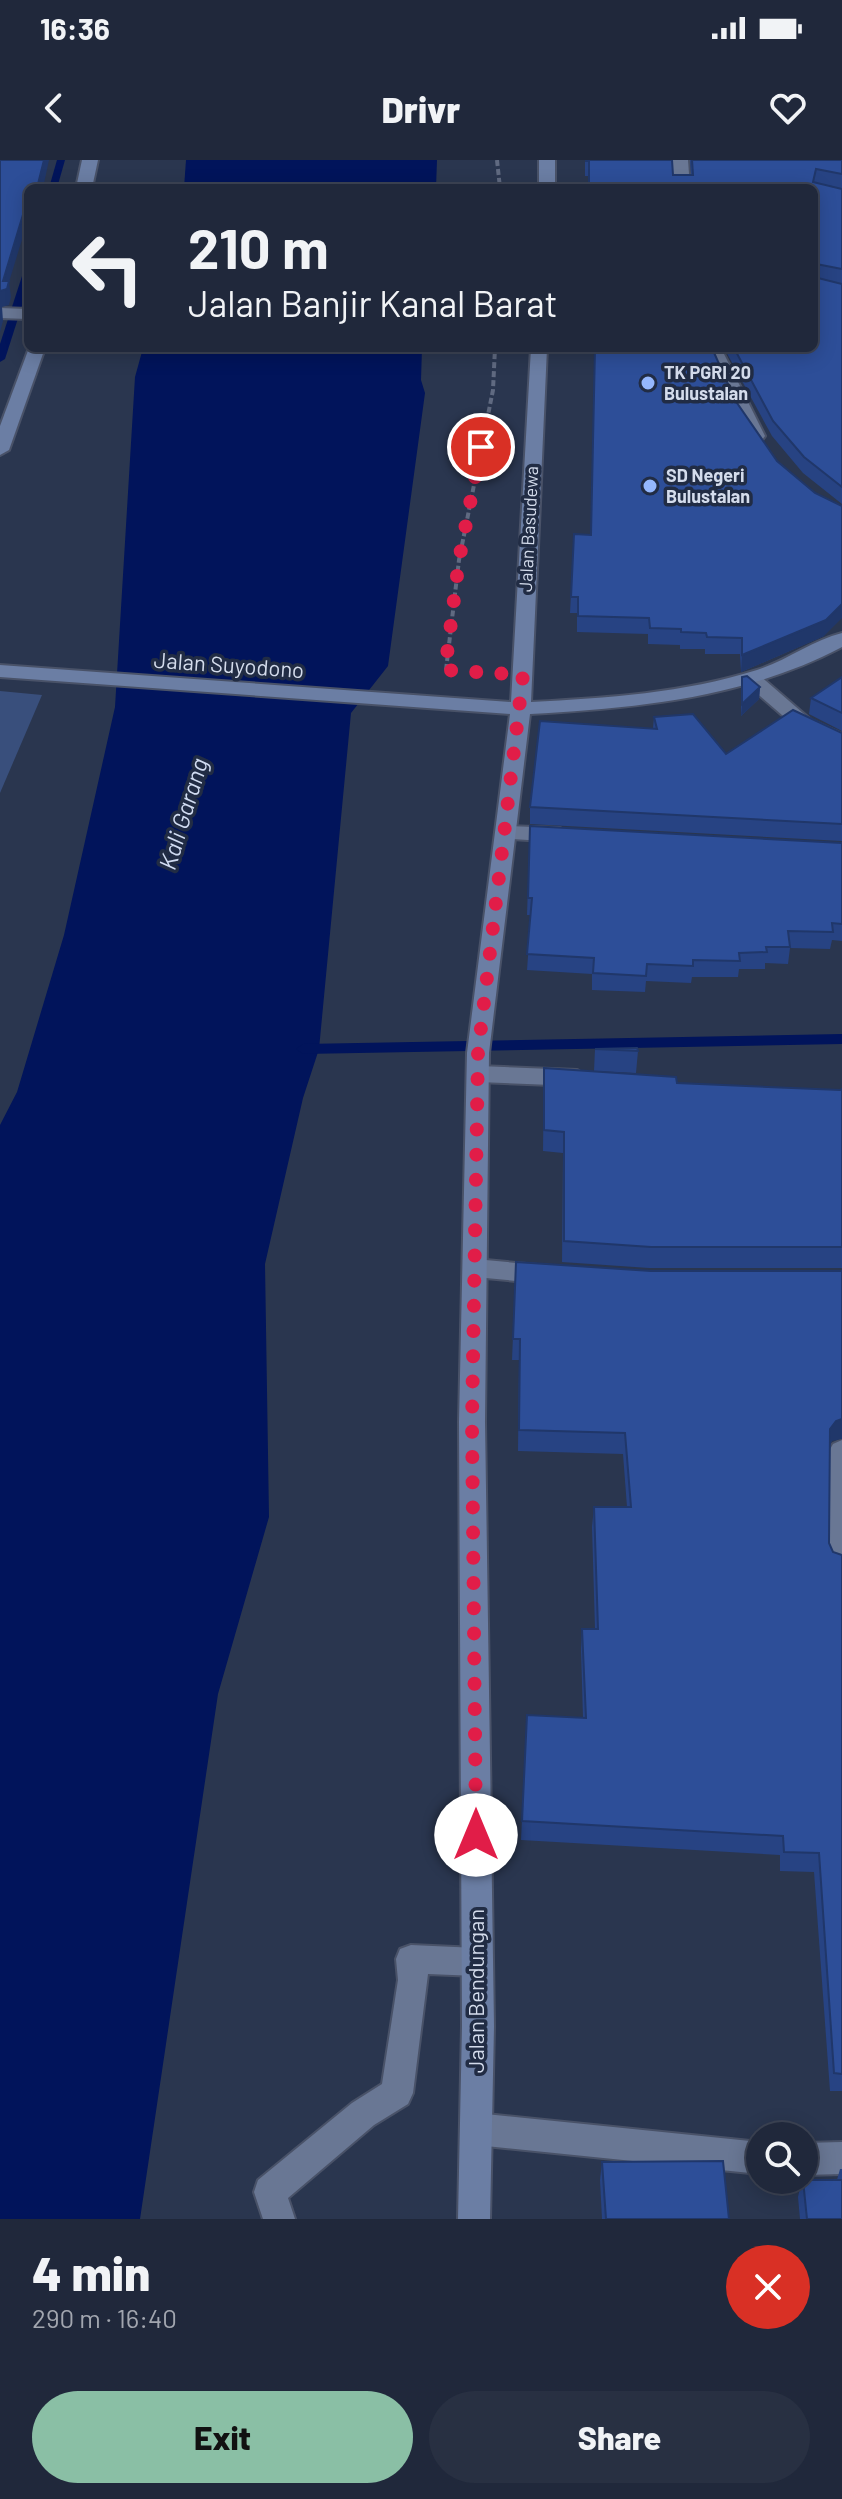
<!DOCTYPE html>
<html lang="en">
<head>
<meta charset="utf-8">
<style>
	:root { --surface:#20283b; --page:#283042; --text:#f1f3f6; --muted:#a2a6af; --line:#3d4455; --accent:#8abfa5 }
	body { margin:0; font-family:Barlow,sans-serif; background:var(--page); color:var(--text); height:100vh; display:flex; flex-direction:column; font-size:30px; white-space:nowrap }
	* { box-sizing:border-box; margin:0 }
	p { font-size:26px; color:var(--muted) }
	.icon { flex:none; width:44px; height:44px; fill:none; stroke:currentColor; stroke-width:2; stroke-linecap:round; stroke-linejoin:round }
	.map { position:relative; height:2059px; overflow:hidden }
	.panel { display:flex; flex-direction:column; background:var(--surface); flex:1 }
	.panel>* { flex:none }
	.hud { position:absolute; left:24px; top:24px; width:794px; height:168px; border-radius:12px; box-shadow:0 4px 20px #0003,0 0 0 2px var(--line); background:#20283b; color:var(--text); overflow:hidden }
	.buttons { position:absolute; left:746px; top:1962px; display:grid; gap:16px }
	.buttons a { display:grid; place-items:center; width:72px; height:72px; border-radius:50%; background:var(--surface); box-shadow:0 4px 20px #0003,0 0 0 2px var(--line); font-size:40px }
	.pin { position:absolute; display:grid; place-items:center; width:68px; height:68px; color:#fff; margin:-34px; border:4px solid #fff; border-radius:50%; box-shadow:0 2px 8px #0007 }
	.me { position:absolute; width:88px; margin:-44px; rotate:0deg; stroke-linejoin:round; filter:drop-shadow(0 0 6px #0008) }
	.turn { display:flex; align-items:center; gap:28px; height:168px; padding:0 32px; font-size:36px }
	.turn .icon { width:104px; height:104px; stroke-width:2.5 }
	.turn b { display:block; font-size:56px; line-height:68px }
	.round { display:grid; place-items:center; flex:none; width:84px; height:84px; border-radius:42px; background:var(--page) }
	.overview { display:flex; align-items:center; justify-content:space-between; height:136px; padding:0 32px }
	h1 { font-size:48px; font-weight:800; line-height:60px }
	.action { display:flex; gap:16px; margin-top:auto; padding:16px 32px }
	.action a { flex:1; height:92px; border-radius:48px; background:var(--accent); color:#111; font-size:32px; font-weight:800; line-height:92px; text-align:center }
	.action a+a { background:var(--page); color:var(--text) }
	.status { display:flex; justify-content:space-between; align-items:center; height:56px; padding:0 40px; background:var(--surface); direction:ltr }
	.status svg { height:22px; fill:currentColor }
	header { display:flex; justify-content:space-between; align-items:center; height:104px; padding:0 32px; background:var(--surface); font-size:36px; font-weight:800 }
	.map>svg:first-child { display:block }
	.green { fill:#394f7c }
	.water { fill:#01145b }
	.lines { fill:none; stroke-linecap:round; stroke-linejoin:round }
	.stream { fill:#01145b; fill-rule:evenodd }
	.street-casing { stroke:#495268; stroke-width:4 }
	.secondary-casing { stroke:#495268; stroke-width:4 }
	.path { stroke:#606a81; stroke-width:4; stroke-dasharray:6 3; stroke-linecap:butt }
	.street { fill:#697794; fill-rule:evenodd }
	.secondary { fill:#6b7ea4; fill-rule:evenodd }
	.wall { fill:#274383 }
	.shaded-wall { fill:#20376a }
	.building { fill:#2d4e98; stroke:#20376a; stroke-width:2 }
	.route { stroke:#e11d48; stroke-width:14; stroke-dasharray:0 25.2 }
	.poi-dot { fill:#94b7fd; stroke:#212c44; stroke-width:3 }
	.labels { text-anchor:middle; stroke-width:7; stroke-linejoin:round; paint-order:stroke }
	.far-poi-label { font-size:18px; font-weight:bold; fill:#d4dcec; stroke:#212c44; text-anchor:start }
	.far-street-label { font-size:18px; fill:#d4dcec; stroke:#212c44 }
	.street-label { font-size:22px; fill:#d4dcec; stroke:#212c44 }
	.water-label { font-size:24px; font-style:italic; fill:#d1dcf2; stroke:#212c44 }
</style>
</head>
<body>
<div class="status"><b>16:36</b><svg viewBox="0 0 49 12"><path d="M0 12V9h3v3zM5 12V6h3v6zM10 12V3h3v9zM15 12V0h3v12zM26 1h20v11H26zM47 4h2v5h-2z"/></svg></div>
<header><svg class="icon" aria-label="back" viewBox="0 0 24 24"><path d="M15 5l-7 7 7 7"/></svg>Drivr<svg class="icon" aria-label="heart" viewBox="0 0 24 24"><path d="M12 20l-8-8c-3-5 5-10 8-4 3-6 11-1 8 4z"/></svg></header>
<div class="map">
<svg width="842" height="2059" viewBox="0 0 842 2059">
	<rect width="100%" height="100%" fill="#2a364f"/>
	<polygon class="green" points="0,531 42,535 0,633"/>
	<g class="water">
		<polygon points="186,0 437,0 436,28 184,28"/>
		<polygon points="143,188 422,188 421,220 425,233 388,506 351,553 319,889 303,938 265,1104 269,1357 218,1534 140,2059 0,2059 0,965 17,932 64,775 115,547 135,217"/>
	</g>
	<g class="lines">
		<g class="stream">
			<polygon points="57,0 65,0 57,28 49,28"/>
			<polygon points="28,110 28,127 5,199 0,202 0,184 23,113"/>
			<polygon points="842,874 842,884 303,894 296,889 303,884"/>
		</g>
		<g class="street-casing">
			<g id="street">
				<polygon points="672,0 688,0 690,28 674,28"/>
				<polygon points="0,148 28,149 28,159 0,158"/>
				<polygon points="705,188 721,188 765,276 762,280 750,280 747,276"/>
				<polygon points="752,513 759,515 811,560 842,574 842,588 797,568 745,523 742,519 745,515"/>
				<polygon points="505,666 560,668 570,675 560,682 498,678 495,673 498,668"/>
				<polygon points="479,906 577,910 589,918 577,926 479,922 468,914"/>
				<polygon points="475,1099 548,1106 557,1108 560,1115 557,1122 548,1124 475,1117 466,1115 463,1108 466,1101"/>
				<polygon points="842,1280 842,1414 832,1411 828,1403 829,1291 833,1284"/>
				<polygon points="411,1785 477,1788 488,1792 492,1802 488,1812 477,1816 428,1814 413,1933 408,1944 374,1965 288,2038 295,2059 263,2059 254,2032 258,2020 352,1943 382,1924 398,1820 396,1799 400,1789"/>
				<polygon points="476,1953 760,1982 760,2014 476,1985 465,1980 460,1969 465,1958"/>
				<polygon points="842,1982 842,2014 804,2015 804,1983"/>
			</g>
		</g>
		<g class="secondary-casing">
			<g id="secondary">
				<polygon points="82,0 98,0 92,28 76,28"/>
				<rect x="539" y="0" width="16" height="28"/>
				<polygon points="29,188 45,188 9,290 0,295 0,266"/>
				<path d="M531,188H547L531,542C607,538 684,533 757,510C786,501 813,480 842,473V487C745,538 638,548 530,554L489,893L485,1262L494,1866L490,2059H458L462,1866L459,1262L467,893L510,554L0,517V505L511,542Z"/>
			</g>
		</g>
		<g class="path">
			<polyline points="497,0 500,28"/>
			<polyline points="446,510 459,400 493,230 495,188"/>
		</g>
		<use href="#street" class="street"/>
		<use href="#secondary" class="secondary"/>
	</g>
	<g class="wall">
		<polygon points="585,0 673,15 691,15 690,0 842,0 842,344 803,313 772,276 724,188 814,188 814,28 588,28 588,16 585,16"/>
		<polygon points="574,374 590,375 824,476 741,512 740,494 705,494 705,489 680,489 680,485 648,484 648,474 577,472 577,453 570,453"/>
		<polygon points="742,517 760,527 759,539 741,556 741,529"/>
		<polygon points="842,517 842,571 809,554 811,538"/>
		<polygon points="654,557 726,594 842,573 842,681 530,664 530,647 653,568"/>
		<polygon points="530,666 842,683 842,781 832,780 830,789 790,788 788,804 765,803 765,809 739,809 738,817 692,817 691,823 646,821 645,832 592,830 592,814 527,810 531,755 527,755"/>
		<polygon points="595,889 638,891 636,913 594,911"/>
		<polygon points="544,908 677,923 840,930 842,929 842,1108 649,1108 562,1102 563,993 543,991"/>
		<polygon points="516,1102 651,1111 832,1281 830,1284 829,1383 833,1392 842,1395 842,1931 830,1931 814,1712 780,1711 780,1695 521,1680 527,1555 583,1558 581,1489 582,1469 595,1469 592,1367 594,1347 627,1347 623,1294 518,1291 519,1200 512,1200"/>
		<polygon points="602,2002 729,2059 602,2059 600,2020"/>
		<polygon points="840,2009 842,2009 842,2059 800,2059 798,2037 802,2020 837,2020"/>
	</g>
	<g class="shaded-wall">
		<polygon points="44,0 49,0 43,28 37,28"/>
		<polygon points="28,38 28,60 9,122 11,137 9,145 2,147 3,161 0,172 0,131"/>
		<polygon points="842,444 842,458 824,476 741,512 742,495"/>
		<polygon points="760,527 759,539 741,556 742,544"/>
		<polygon points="842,1259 842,1279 832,1281 826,1290 830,1269 836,1261"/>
	</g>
	<g class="building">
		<polygon points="0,0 44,0 37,28 28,28 28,38 3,121 9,121 7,129 0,131"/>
		<polygon points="586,0 672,0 673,15 693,15 692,0 842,0 842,14 816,9 813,22 842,29 842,109 816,104 814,112 814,28 589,28 589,1 586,1"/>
		<polygon points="814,117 842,124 842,327 804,297 773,261 734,188 814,188"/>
		<polygon points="595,188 712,188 735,240 777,301 815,333 842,346 842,444 826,460 742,495 742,478 707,477 706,473 681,472 681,469 650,468 649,458 578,456 578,437 571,437 574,374 591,375"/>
		<polygon points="747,516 760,527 742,544 742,517"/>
		<polygon points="842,517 842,553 811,538"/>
		<polygon points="793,550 842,573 842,664 530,647 540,561 657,569 654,557 693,554 726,594"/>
		<polygon points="530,666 842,683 842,764 832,763 833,772 788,771 790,787 766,787 767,792 739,793 740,801 693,800 693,806 647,804 646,816 593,813 594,798 527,794 532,738 528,738"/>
		<polygon points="637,888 638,891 595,889"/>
		<polygon points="544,908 676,917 677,923 840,930 842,929 842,1087 651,1087 564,1081 564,972 544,970"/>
		<polygon points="516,1102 651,1111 842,1111 842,1259 836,1261 830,1269 829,1383 833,1392 842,1395 842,1914 834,1913 819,1693 784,1692 783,1676 522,1661 527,1555 586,1558 582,1469 598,1469 594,1347 631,1347 625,1273 519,1270 520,1179 513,1179"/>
		<polygon points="723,2001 729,2059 606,2059 602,2002"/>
		<polygon points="803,2020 842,2020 842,2059 807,2059"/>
	</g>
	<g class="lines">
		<polyline class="route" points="476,1675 472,1262 478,893 523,515 445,510 459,400 481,287"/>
	</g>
	<g class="poi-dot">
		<circle cx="648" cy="223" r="8"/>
		<circle cx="650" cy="326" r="8"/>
	</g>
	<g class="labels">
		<g class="far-poi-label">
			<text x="664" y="219">TK PGRI 20<tspan x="664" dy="21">Bulustalan</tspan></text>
			<text x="666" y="322">SD Negeri<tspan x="666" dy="21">Bulustalan</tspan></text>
		</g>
		<g class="far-street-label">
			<text transform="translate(529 369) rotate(-87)" y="6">Jalan Basudewa</text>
		</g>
		<g class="street-label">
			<text transform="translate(229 505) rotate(4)" y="8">Jalan Suyodono</text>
			<text transform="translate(476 1831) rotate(-90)" y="8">Jalan Bendungan</text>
		</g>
		<g class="water-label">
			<text transform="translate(184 654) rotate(-73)" y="8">Kali Garang</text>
		</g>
	</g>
</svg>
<div class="buttons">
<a><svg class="icon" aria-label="search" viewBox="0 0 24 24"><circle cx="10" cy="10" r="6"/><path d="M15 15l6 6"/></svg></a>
</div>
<div class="pin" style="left:481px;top:287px;background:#d93025"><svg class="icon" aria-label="arrive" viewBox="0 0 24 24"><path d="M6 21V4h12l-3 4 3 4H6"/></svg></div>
<svg class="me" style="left:476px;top:1675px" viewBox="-20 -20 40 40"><circle r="19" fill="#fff"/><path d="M0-13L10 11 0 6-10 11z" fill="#e11d48"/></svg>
<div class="hud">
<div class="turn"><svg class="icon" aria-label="left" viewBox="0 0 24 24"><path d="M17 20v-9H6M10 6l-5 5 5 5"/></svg><div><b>210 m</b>Jalan Banjir Kanal Barat</div></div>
</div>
</div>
<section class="panel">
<div class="overview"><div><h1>4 min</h1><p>290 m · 16:40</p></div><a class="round" style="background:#d93025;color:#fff"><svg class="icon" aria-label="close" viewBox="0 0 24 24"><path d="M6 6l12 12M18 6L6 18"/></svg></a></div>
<div class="action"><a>Exit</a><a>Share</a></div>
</section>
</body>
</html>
